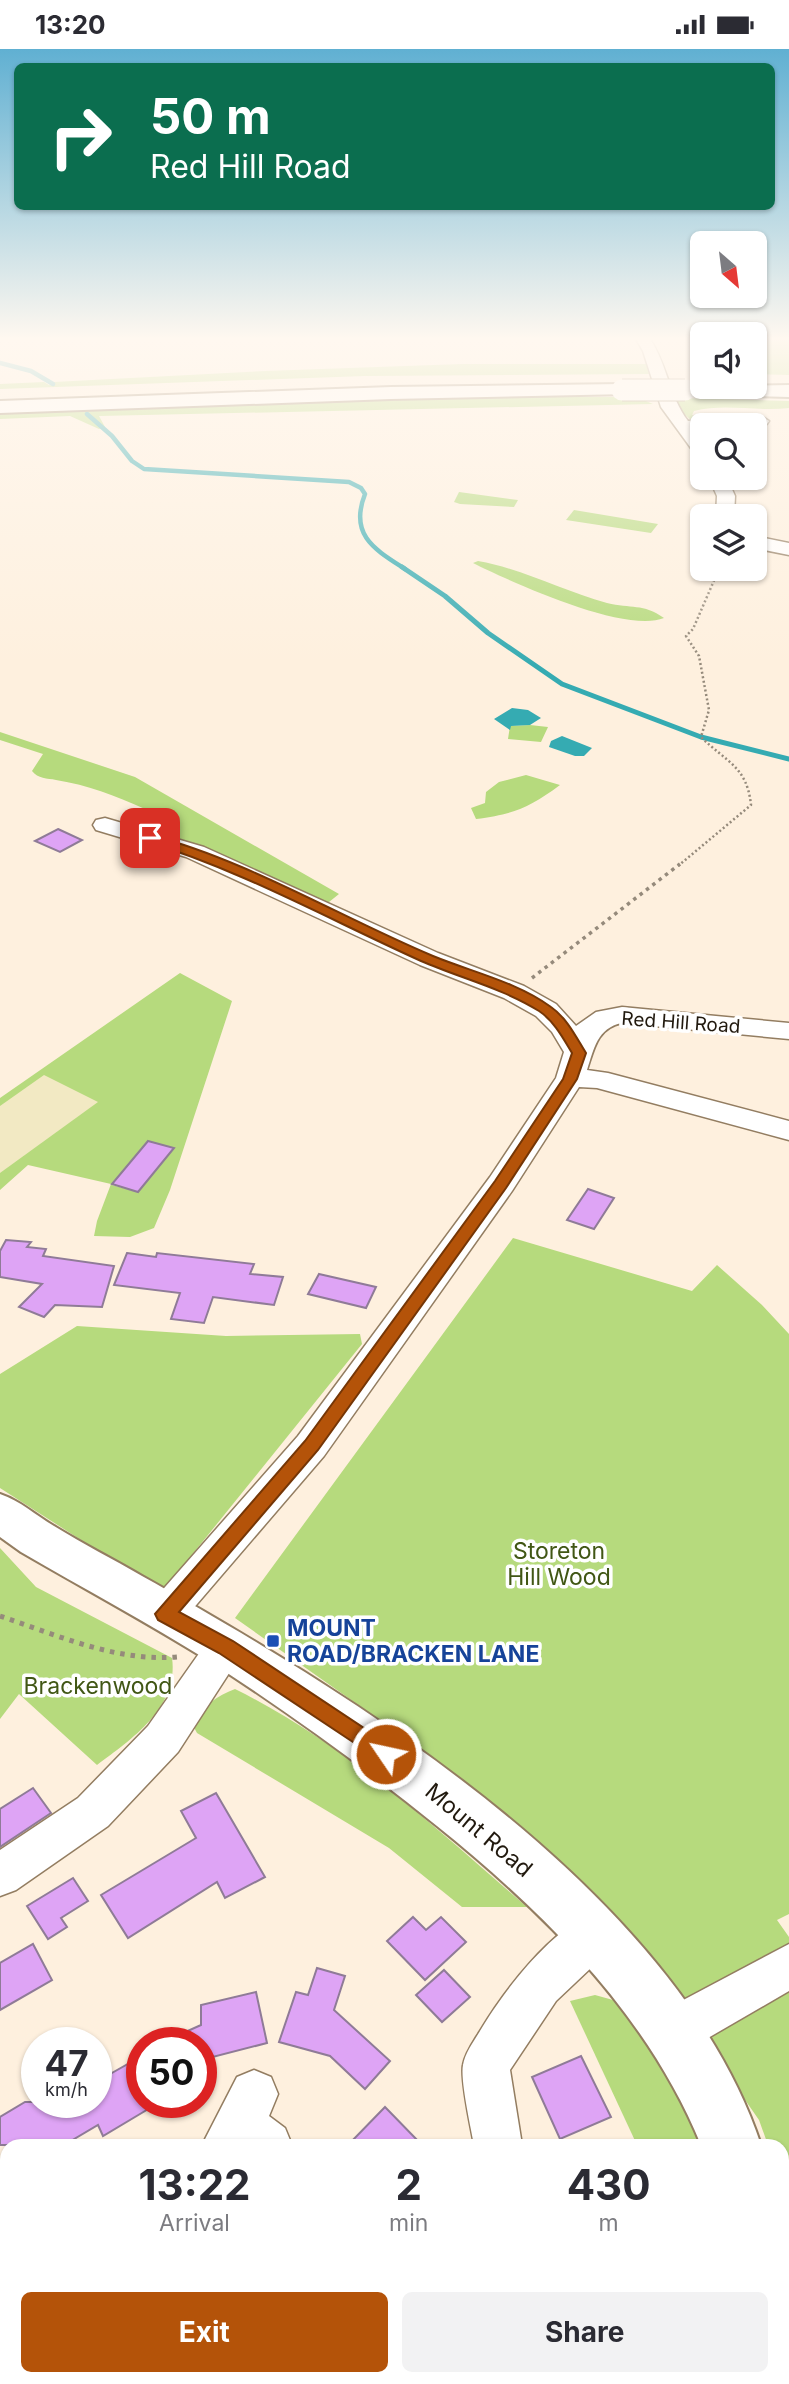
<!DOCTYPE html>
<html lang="en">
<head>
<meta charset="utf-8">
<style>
	:root { --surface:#fff; --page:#f2f2f3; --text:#2b2b33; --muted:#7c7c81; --accent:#b45309 }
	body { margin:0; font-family:Inter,sans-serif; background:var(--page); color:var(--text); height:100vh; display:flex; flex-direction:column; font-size:26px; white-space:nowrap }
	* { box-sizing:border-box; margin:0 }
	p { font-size:23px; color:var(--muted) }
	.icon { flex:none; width:38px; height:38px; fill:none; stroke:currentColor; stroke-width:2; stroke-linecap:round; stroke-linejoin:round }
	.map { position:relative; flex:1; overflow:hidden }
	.details { position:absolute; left:0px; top:2090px; width:789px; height:247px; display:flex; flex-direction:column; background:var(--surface); border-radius:21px 21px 0 0; box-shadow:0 2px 5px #0004 }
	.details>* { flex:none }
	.top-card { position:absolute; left:14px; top:14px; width:761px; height:147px; border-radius:10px; box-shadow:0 2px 5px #0004; background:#0b6e4f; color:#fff; overflow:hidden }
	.needle { width:46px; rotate:152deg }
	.tools { position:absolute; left:690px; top:182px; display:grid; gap:14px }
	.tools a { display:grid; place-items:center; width:77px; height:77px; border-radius:10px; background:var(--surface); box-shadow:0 2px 5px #0004; font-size:35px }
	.speed { position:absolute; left:21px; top:1978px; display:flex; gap:14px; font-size:35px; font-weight:700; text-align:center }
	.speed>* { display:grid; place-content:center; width:91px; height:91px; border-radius:50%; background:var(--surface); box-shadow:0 2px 5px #0004; line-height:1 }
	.speed small { font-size:18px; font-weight:400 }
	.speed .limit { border:10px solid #d22; background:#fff; color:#111 }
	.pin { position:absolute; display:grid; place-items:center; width:60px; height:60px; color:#fff; margin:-30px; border-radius:14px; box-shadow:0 4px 10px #0006 }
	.me { position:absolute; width:77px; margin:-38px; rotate:304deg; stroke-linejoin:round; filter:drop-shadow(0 0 5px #0008) }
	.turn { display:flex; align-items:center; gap:24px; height:147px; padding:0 21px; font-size:32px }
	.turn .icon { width:91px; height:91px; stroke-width:2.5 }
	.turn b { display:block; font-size:49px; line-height:60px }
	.eta { display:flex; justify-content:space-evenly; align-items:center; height:119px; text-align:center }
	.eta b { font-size:42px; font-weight:700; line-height:49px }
	.action { display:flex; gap:14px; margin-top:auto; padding:14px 21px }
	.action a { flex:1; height:80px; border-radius:10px; background:var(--accent); color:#fff; font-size:28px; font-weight:700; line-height:80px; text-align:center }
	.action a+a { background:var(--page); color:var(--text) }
	.status { display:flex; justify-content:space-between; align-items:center; height:49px; padding:0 35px; background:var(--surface); direction:ltr }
	.status svg { height:19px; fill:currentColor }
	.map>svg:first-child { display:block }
	.green { fill:#b6da7d; fill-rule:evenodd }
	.sand { fill:#f2e9c3 }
	.water { fill:#35abb2 }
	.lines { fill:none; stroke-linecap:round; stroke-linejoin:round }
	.stream-far1 { stroke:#35abb2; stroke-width:4.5 }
	.stream { stroke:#35abb2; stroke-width:5 }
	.building { fill:#dea4f5; stroke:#8f7b97; stroke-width:2 }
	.minor-casing { stroke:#937d61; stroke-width:3 }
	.major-casing { stroke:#937d61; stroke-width:4 }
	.highway-casing { stroke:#937d61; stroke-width:4 }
	.path-far2 { stroke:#958a7b; stroke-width:2.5; stroke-dasharray:2 2.5; stroke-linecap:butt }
	.path-far1 { stroke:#958a7b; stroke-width:3.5; stroke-dasharray:3.5 4.5; stroke-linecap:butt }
	.path { stroke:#958a7b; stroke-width:5; stroke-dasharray:4.5 6; stroke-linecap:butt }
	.minor { fill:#fff; fill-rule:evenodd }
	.major { fill:#fff; fill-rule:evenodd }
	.highway { fill:#fff; fill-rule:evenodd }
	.highway-bridge-casing { stroke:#937d61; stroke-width:23; stroke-linecap:butt }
	.highway-bridge { stroke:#fff; stroke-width:21 }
	.route { fill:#b45309; stroke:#753606; stroke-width:2 }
	.transit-dot { fill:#1a4fb4; stroke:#fff; stroke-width:2.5 }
	.labels { text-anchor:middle; stroke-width:7; stroke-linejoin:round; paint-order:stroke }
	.street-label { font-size:19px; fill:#21190e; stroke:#fff }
	.near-park-label { font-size:23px; fill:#415715; stroke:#fff }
	.near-transit-label { font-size:23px; font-weight:bold; fill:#164399; stroke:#fff; text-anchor:start }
	.near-street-label { font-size:23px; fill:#21190e; stroke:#fff }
</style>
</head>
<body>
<div class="status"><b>13:20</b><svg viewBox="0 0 49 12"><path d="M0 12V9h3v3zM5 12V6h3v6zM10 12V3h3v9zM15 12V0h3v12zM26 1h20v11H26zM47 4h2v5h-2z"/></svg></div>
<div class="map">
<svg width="789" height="2335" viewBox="0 0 789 2335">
	<rect width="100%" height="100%" fill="#fef0de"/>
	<g class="green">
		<polygon points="754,290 789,290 789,326 754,325 754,315 766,314 754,308"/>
		<polygon points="462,315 646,315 649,325 364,327 0,340 0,335 44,333 49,336 54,333 265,322"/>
		<polygon points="530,348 636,348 653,355 99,367 105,378 99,380 70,367 0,370 0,365 344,352"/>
		<path d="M676,349L789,352V359C758,363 725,354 694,362L692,366L728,372L694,374L680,361Z"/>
		<polygon points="459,443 518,451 514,458 460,455 454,453"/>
		<polygon points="574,461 658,475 651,484 566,471"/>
		<path d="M478,512C523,520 563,542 607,554C631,560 643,554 664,569C625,585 511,533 473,514Z"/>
		<polygon points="530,676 548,678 541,693 508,690 510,677"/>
		<path d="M0,683L135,728L339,845L324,857L136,779L145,760C116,747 88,736 56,731C47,729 38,730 32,722L43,705L0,691Z"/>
		<path d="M526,726L560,736C529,759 514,765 476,770L471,759L485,754L486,743L499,733Z"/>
		<path d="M180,924L232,952L170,1141L154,1179L130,1188L94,1187L97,1172L111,1135L28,1116L0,1141V1049ZM148,1092L173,1100L138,1143L112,1136Z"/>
		<polygon points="513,1189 692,1242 717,1216 762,1256 789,1285 789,1865 777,1871 789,1888 789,2154 782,2135 782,2096 768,2096 759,2071 628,1882 422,1701 235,1569"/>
		<polygon points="77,1277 226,1287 360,1285 362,1295 162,1543 0,1439 0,1325"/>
		<path d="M0,1499L36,1538L172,1609C179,1658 132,1690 97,1716L19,1645L0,1670Z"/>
		<path d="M235,1640C344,1694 436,1779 527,1858H462L389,1799L197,1684L191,1673C203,1657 217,1647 235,1640Z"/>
		<polygon points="595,1946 613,1951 630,1962 695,2058 709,2096 637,2096 570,1952"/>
	</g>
	<polygon class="sand" points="44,1026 98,1053 0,1124 0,1057"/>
	<g class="water">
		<polygon points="512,659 528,661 541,669 530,676 511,677 510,681 494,670"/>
		<polygon points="562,687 592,699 584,707 575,707 549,698 551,692"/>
	</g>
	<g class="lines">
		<g class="stream-far1">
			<polyline points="0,314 31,322 53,335"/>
			<path d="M87,365L112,387L132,412L144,420L349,433L361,439L365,445C349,486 374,500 405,520"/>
		</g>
		<polyline class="stream" points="402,518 445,547 488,584 562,635 701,688 789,710"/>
	</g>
	<g class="building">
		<polygon points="58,780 82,791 60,803 35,792"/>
		<polygon points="148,1092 174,1099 138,1143 112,1135"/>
		<polygon points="588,1140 614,1149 594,1180 567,1171"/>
		<polygon points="6,1191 31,1193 27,1198 46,1200 43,1207 114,1217 102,1258 55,1256 44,1268 19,1258 42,1235 0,1228 0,1202"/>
		<polygon points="127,1204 156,1208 157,1204 254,1215 250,1225 283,1228 274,1256 213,1248 204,1274 171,1270 180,1244 114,1236"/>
		<polygon points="319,1225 376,1238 366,1259 308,1245"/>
		<polygon points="33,1739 51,1764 0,1798 0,1760"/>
		<polygon points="216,1744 265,1828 225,1849 217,1833 128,1889 101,1846 196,1789 181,1762"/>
		<polygon points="73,1829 88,1852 61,1869 67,1878 48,1890 27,1857"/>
		<polygon points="413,1868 426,1881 441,1868 466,1893 425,1931 387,1892"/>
		<polygon points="33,1895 52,1931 0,1961 0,1914"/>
		<polygon points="317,1919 345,1927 334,1961 390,2012 365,2040 330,2007 279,1993 296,1943 308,1946"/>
		<polygon points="444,1921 470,1948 442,1973 416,1946"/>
		<polygon points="256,1943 267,1994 201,2011 201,1993 163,1993 201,1976 201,1956"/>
		<polygon points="142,2007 142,2053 146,2053 150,2059 103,2087 98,2076 64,2096 0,2096 0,2068 25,2053 96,2053 96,2033"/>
		<polygon points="581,2007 611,2068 560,2090 532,2028"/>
		<polygon points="385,2058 422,2096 348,2096"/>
	</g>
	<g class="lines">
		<g class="minor-casing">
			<g id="minor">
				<path d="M636,290H650C667,315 669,347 688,372L761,367L769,372L767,375L702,376V381H695L702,390V407L696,406L661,358L643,302Z"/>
				<polygon points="709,429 727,429 735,447 734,467 716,467 717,447"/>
				<polygon points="754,487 789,494 789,506 754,499"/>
				<path d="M105,769L204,798L438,904L524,937L556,955L576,977L596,963L622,958L789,974V990L622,974C597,979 594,1000 587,1021L608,1024L789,1072V1091L597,1039L579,1038L512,1142L324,1407L179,1576L165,1581L151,1576L145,1565L151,1554L298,1387L490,1128L556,1029L564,1003L552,983L536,967L504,949L420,916L186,808L96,781L93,776L96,771Z"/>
				<polygon points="226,1581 240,1586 246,1598 178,1703 108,1777 16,1841 0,1847 0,1801 78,1749 148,1677 212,1586"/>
				<path d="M595,1863L611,1870L618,1885L611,1900L556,1952L510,2021L522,2096H474C471,2079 460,2031 463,2016C465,2004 474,1992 480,1982C504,1942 550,1881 595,1863Z"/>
				<polygon points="789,1895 789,1942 689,2000 672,2006 655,2000 649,1983 655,1966"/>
				<polygon points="254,2021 271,2028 278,2045 269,2067 285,2079 292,2096 202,2096 237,2028"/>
				<polygon points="181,2329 235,2329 237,2335 183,2335"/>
				<polygon points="376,2329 436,2329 433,2335 373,2335"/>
			</g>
		</g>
		<g class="major-casing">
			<g id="major">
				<path d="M0,1445C21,1452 35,1466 54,1477C83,1495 113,1510 142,1527C362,1650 678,1846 761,2096H701C648,1966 545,1864 437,1777C364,1718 288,1663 209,1612C148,1574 83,1539 21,1503L0,1488Z"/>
				<polygon points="782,2190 789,2192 789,2272 782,2269"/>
			</g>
		</g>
		<g class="highway-casing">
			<g id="highway">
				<polygon points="622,335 632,341 629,345 391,350 0,364 0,352 391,338"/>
				<polygon points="685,335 702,335 702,338 789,336 789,348 678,345 675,341"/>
			</g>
		</g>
		<path class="path-far2" d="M678,817L751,756C747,717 726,713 701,688L709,661L699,607L686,587L693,580L719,520"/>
		<polyline class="path-far1" points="532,929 680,815"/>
		<path class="path" d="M0,1567C57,1586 116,1613 177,1608"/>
		<use href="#minor" class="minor"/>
		<use href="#major" class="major"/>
		<use href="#highway" class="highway"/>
		<g class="highway-bridge-casing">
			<polyline id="highway-bridge" points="622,341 685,341"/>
		</g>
		<use href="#highway-bridge" class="highway-bridge"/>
	</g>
	<linearGradient id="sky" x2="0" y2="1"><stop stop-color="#60b0d2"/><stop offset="0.47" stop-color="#fff8f0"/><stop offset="1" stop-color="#fff8f0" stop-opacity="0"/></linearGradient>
	<rect width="789" height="616" fill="url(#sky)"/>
	<path class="route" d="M150,786C245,810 342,869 433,907C472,923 517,933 551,958C567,969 576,988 586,1004L577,1030L506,1139L318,1401L179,1563L233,1592L394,1699L397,1705L394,1712L386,1715L219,1604L158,1571L155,1565L305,1392L495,1132L563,1030L572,1004C563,989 554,972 539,962C502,939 460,929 421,912C330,871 241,821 145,792L144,789Z"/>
	<rect class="transit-dot" x="266" y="1585" width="14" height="14" rx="3.5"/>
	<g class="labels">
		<g class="street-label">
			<text transform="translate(681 973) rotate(4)" y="7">Red Hill Road</text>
		</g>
		<g class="near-park-label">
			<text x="559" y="1510">Storeton<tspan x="559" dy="26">Hill Wood</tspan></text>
			<text x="98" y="1645">Brackenwood</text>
		</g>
		<g class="near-transit-label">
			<text x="287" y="1587">MOUNT<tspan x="287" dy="26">ROAD/BRACKEN LANE</tspan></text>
		</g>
		<g class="near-street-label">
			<text transform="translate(479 1781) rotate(40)" y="8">Mount Road</text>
		</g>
	</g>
</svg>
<div class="tools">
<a><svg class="needle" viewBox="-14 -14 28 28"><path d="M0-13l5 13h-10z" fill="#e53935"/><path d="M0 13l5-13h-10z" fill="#7c7c81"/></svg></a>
<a><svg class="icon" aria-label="sound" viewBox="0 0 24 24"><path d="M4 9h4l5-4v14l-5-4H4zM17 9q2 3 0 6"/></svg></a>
<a><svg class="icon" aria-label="search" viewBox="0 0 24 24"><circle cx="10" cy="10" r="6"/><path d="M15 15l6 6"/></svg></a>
<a><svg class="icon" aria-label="layers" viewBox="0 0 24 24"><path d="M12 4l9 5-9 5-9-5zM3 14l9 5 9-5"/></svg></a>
</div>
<div class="speed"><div>47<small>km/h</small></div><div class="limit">50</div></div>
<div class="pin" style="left:150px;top:789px;background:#d93025"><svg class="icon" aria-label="arrive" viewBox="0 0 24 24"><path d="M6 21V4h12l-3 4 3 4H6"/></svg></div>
<svg class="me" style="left:386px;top:1705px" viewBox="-20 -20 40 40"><circle r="17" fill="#b45309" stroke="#fff" stroke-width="3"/><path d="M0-11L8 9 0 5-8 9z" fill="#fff"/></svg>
<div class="top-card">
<div class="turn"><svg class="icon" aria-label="right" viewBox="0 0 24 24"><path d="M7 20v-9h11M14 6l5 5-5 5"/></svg><div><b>50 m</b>Red Hill Road</div></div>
</div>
<section class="details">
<div class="eta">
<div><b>13:22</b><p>Arrival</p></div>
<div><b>2</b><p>min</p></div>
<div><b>430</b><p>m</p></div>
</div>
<div class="action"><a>Exit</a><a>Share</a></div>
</section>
</div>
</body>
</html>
